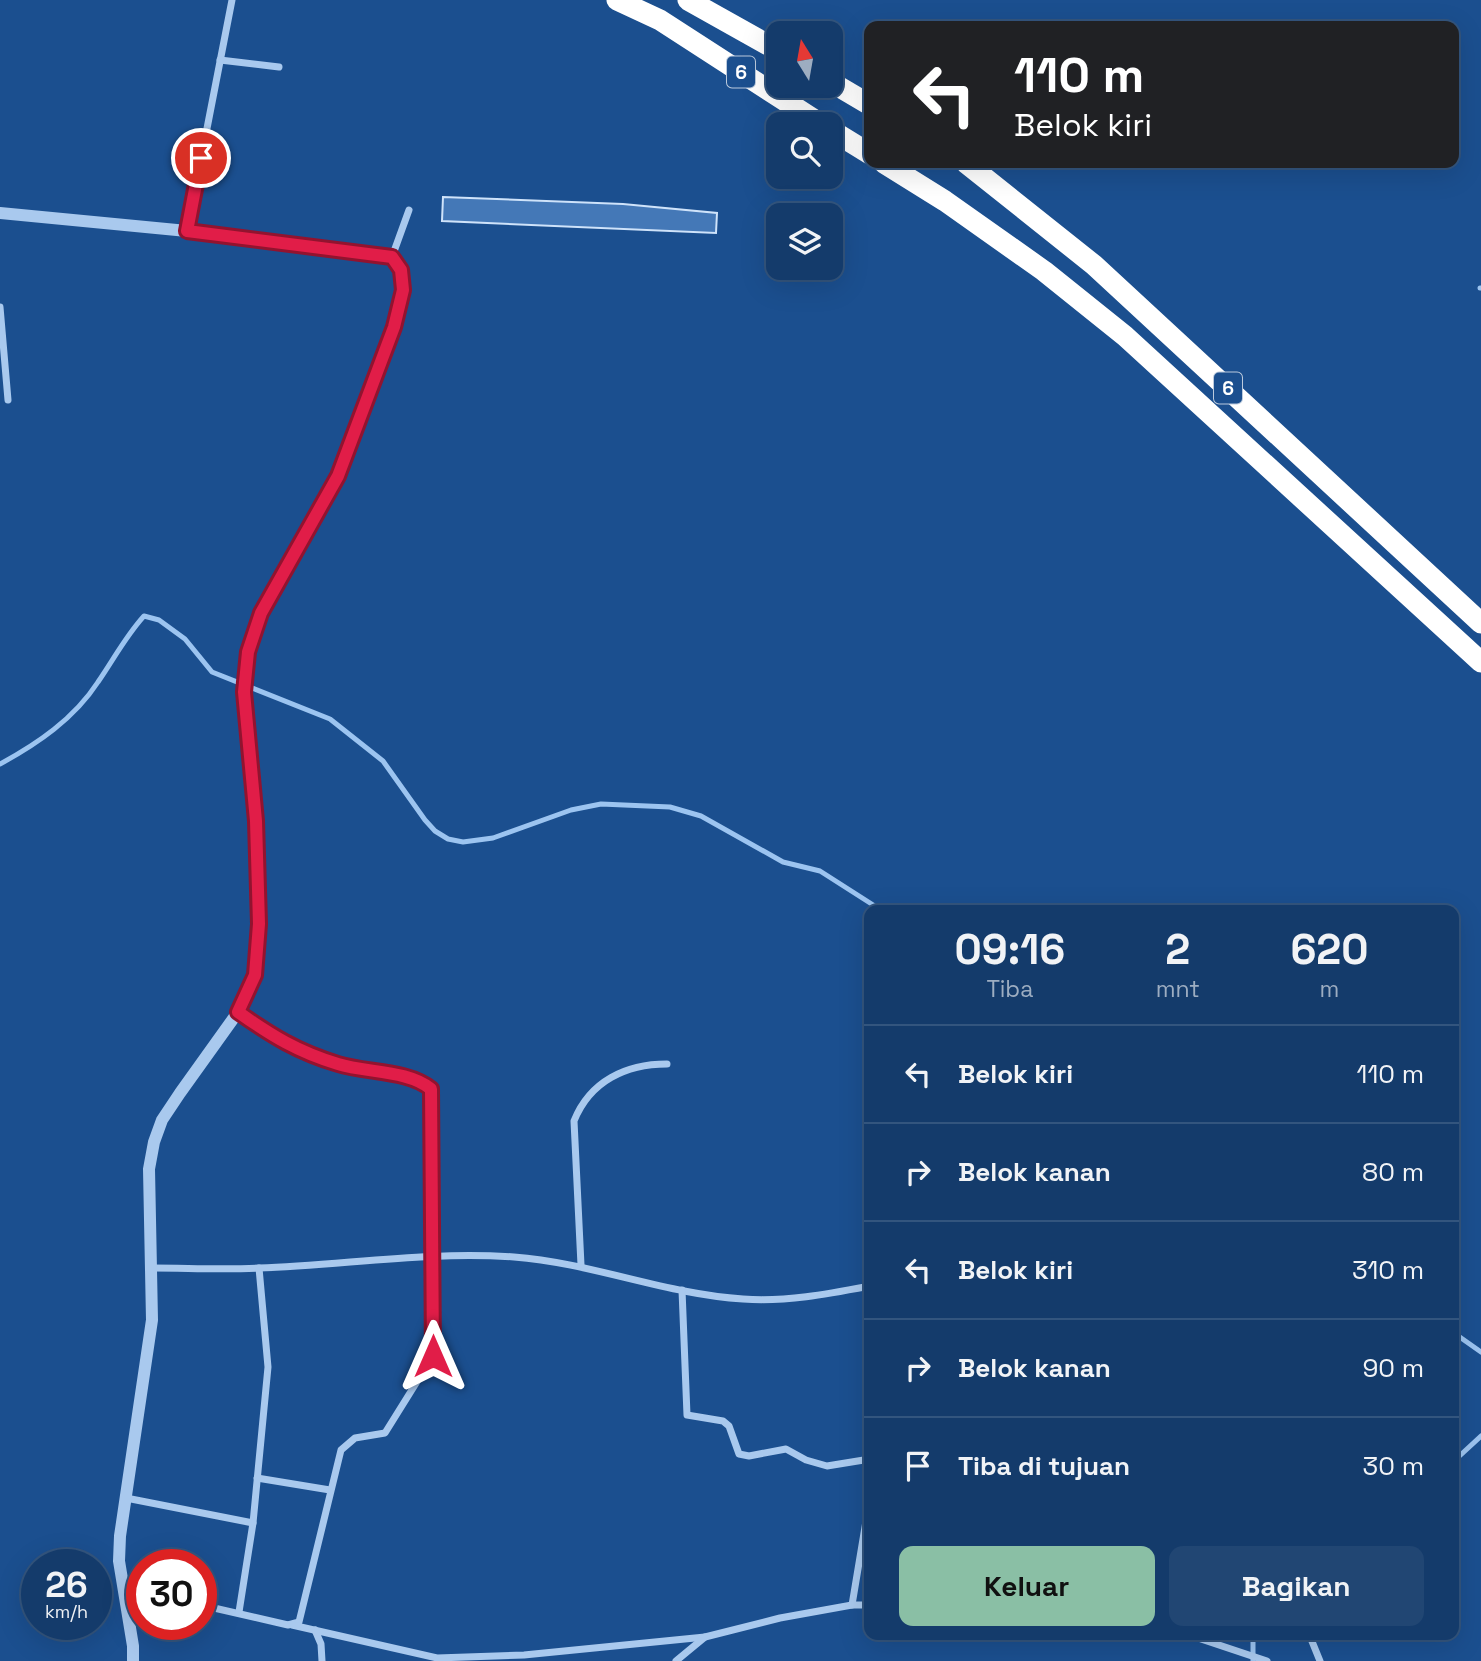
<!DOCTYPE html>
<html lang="id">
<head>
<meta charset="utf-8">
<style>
	:root { --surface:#143b6b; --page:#214673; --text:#f1f3f6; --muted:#9dadc1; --line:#33557e; --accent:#8abfa5 }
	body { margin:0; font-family:"Space Grotesk",sans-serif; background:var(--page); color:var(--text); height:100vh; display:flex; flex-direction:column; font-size:26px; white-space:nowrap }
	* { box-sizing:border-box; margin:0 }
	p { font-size:23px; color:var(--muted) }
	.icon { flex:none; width:38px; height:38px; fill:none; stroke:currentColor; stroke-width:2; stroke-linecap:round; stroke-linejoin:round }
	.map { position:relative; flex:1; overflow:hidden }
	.details { position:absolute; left:864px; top:905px; width:595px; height:735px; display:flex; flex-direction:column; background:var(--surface); border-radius:14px; box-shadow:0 7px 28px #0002,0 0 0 2px var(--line) }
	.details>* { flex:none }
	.banner { position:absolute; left:864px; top:21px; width:595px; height:147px; border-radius:14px; box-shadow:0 7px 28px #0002,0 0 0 2px var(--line); background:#202124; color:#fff; overflow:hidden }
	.needle { width:46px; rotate:349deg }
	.fabs { position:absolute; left:766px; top:21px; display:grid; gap:14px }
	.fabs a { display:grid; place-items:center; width:77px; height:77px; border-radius:14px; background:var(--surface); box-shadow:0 7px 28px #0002,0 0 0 2px var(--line); font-size:35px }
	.speed { position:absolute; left:21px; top:1549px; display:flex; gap:14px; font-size:35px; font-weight:700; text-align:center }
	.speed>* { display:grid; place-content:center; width:91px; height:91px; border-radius:50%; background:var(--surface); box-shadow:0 7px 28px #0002,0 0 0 2px var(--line); line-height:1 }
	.speed small { font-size:18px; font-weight:400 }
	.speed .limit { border:10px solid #d22; background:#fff; color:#111 }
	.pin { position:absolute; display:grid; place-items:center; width:60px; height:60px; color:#fff; margin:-30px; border:4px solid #fff; border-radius:50%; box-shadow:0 2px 7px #0007 }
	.me { position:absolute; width:77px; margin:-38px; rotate:0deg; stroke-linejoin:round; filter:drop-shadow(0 0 5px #0008) }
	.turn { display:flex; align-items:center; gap:24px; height:147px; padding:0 35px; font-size:32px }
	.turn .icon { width:91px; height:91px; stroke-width:2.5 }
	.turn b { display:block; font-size:49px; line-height:60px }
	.eta { display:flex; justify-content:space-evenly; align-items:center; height:119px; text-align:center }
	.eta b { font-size:42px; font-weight:600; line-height:49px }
	.cta { display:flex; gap:14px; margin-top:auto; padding:14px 35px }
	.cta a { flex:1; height:80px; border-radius:14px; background:var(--accent); color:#111; font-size:28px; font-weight:600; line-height:80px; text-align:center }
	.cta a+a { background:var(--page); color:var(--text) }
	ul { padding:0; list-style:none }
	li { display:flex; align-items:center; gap:21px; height:98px; padding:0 35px; border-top:2px solid var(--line) }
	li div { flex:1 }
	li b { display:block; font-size:26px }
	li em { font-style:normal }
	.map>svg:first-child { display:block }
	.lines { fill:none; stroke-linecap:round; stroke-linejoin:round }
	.stream { stroke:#9cc4f0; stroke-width:5 }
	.building { fill:#4478b7; stroke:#cfe3fa; stroke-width:2 }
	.minor { stroke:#a9c9ee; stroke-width:7 }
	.tertiary { stroke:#a9c9ee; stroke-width:12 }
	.motorway { stroke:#fff; stroke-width:21 }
	.route-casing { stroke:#92132f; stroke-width:18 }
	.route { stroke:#e11d48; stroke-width:12 }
	.labels { text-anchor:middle; stroke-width:7; stroke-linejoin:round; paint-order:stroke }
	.shield { fill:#1b4f8f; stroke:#bbcadd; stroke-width:2 }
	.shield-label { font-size:19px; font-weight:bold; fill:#fff }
</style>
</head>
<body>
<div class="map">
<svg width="1481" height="1661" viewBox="0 0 1481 1661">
	<rect width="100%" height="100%" fill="#1b4f8f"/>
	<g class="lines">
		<g class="stream">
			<polyline points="1480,288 1481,288"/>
			<path d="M0,764C37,744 74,719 98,682C114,659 125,637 144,616L159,620L185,639L212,672L330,719L383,761L425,820L435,831L448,839L463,842L493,838L571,810L601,804L670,807L701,816L783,862L820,871L881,910"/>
			<polyline points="1454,1333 1481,1352"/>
			<polyline points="1454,1461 1481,1436"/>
			<polyline points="1253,1661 1253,1634"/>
		</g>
	</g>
	<polygon class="building" points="443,197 623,204 717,213 716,233 442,221"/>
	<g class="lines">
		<g class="minor">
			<polyline points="220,60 279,67"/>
			<polyline points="187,231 232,0"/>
			<polyline points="392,257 409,210"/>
			<polyline points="0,307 8,400"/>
			<path d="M581,1265L574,1121C590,1081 626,1064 667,1064"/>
			<path d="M153,1268C188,1268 224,1270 259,1268C345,1265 428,1251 514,1257C592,1263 665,1294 743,1299C787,1302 828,1294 870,1286"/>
			<polyline points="682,1290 687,1415 723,1421 729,1426 739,1454 749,1456 786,1449 806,1460 827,1466 870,1459"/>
			<polyline points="257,1478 330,1490"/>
			<polyline points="126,1498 253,1523"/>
			<polyline points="125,1601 142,1601"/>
			<path d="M201,1605L288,1625L299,1622L341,1450L355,1438L385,1433L433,1356L431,1089C408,1070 367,1073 338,1064C298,1052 271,1035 238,1012"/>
			<polyline points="852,1605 870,1497 870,1308"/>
			<polyline points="239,1612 253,1523 268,1367 259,1268"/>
			<polyline points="292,1625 437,1658 524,1655 705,1637"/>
			<polyline points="315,1630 321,1644 322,1661"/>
			<polyline points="1186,1634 1267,1661"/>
			<polyline points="1309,1634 1320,1661"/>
			<polyline points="676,1661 705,1637 780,1618 852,1605 870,1605"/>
		</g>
		<polyline class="tertiary" points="0,213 187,231 392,257 401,270 403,291 394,327 338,476 261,613 248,651 244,692 256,821 259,924 255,975 238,1012 180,1093 162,1120 154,1142 149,1169 152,1320 120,1536 119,1561 133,1646 133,1661"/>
		<g class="motorway">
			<polyline points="617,0 660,20 821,124"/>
			<polyline points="688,0 779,51"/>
			<polyline points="831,82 870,105"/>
			<polyline points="831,130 870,154"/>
			<polyline points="884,163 945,201 1044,271 1125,336 1481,662"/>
			<polyline points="966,163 1094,265 1481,623"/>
		</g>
	</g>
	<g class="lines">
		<g class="route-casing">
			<path id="route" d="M201,158L187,231L392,257L401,270L403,290L394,327L338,476L261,613L248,652L244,692L256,821L259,924L255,975L238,1012C272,1036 298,1052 338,1064C367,1073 408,1070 431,1089L433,1356"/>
		</g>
		<use href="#route" class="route"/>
	</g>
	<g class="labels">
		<g class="shield">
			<rect x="727" y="56.5" width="28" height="31" rx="5"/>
			<rect x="1214" y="372.5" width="28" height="31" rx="5"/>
		</g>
		<g class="shield-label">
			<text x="741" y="79">6</text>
			<text x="1228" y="395">6</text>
		</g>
	</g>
</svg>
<div class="fabs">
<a><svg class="needle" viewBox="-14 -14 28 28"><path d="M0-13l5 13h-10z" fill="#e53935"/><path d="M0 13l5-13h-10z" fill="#9dadc1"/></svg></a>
<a><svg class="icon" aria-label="search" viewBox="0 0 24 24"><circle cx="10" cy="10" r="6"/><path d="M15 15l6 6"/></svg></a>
<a><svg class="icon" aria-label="layers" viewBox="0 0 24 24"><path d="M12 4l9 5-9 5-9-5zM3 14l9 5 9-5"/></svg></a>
</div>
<div class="speed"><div>26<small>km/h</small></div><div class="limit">30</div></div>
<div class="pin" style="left:201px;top:158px;background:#d93025"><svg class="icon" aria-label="arrive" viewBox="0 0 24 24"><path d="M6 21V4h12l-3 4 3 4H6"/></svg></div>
<svg class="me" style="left:433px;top:1356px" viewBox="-20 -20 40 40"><path d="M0-17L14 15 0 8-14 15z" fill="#e11d48" stroke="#fff" stroke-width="4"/></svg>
<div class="banner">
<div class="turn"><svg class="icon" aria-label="left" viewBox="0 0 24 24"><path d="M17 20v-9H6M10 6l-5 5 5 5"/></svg><div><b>110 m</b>Belok kiri</div></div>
</div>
<section class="details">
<div class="eta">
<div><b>09:16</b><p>Tiba</p></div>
<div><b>2</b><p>mnt</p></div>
<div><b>620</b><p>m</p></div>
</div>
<ul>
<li><svg class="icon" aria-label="left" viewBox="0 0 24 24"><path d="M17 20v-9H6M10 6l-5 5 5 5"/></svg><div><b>Belok kiri</b></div><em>110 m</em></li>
<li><svg class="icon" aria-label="right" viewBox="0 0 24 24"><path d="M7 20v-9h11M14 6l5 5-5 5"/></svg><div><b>Belok kanan</b></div><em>80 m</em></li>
<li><svg class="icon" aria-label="left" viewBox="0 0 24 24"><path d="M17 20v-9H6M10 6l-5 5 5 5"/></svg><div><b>Belok kiri</b></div><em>310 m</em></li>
<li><svg class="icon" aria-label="right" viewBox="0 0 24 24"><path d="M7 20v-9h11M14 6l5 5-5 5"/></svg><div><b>Belok kanan</b></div><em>90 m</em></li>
<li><svg class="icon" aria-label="arrive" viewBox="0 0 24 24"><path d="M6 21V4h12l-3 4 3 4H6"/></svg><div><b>Tiba di tujuan</b></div><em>30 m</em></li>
</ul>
<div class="cta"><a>Keluar</a><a>Bagikan</a></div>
</section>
</div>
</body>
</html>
